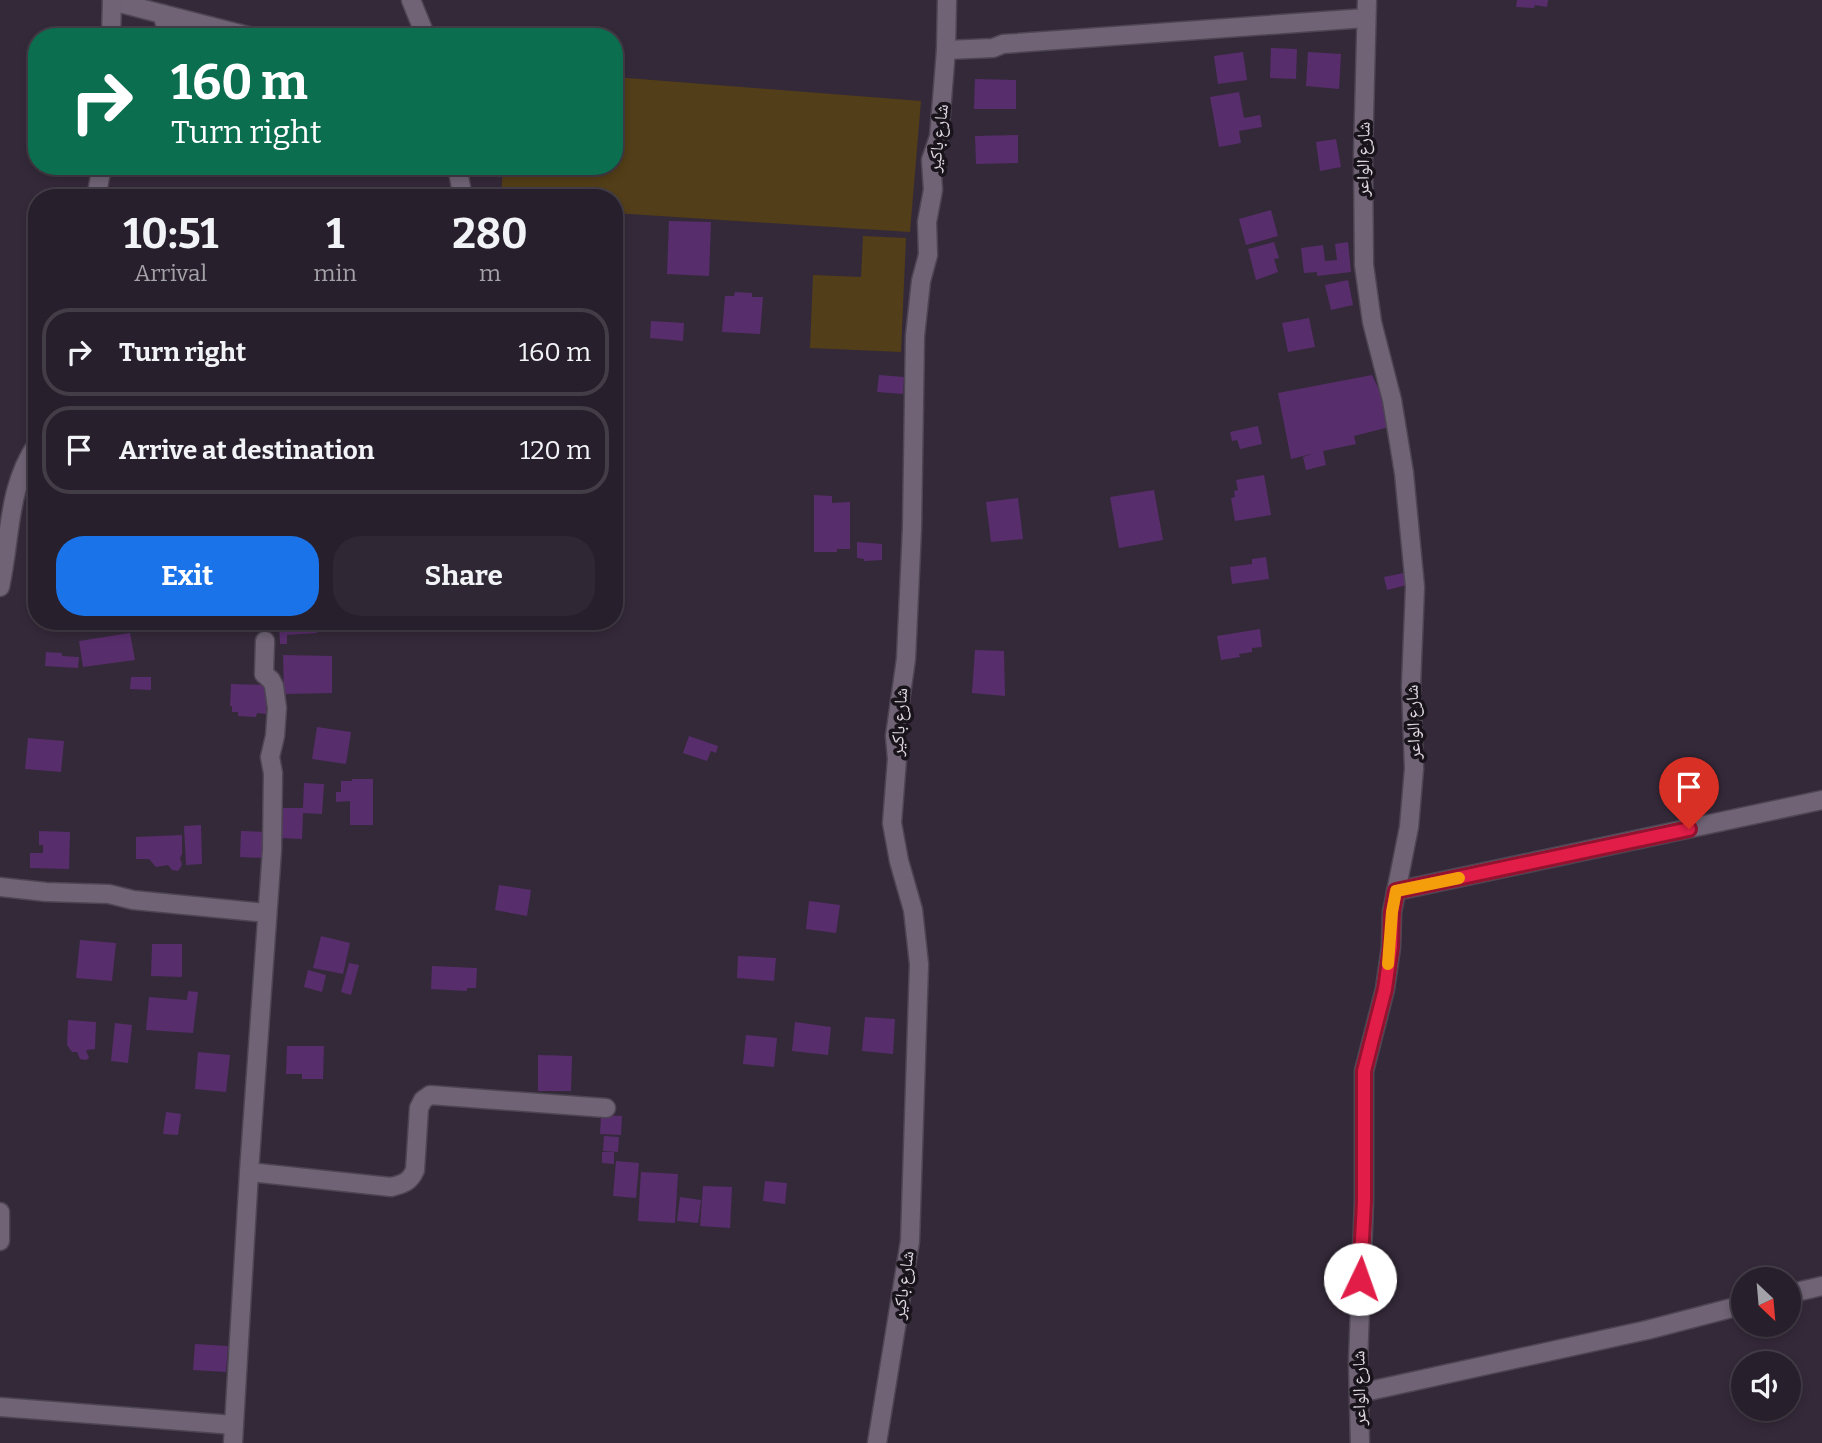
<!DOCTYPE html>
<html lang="en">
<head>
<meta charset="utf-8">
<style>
	:root { --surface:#271f2b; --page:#2f2733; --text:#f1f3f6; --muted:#a4a2a9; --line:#433d47; --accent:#1a73e8 }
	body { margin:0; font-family:Bitter,"Noto Naskh Arabic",serif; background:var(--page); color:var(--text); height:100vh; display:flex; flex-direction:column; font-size:26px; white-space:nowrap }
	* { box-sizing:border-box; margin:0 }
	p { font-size:23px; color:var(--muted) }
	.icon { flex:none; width:38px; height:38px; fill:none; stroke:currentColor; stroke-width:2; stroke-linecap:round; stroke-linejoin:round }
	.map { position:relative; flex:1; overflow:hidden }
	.drawer { position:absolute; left:28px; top:189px; width:595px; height:441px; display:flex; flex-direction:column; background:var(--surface); border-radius:28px; box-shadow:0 4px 10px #0003,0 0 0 2px var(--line) }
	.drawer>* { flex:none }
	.banner { position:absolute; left:28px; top:28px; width:595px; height:147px; border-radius:28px; box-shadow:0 4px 10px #0003,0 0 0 2px var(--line); background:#0b6e4f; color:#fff; overflow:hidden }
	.needle { width:46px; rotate:154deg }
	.tools { position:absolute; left:1731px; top:1267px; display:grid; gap:14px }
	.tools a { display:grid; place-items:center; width:70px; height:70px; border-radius:50%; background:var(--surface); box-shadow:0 4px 10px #0003,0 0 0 2px var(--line); font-size:35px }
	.pin { position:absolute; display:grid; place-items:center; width:60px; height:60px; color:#fff; margin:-72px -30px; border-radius:50% 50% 50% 0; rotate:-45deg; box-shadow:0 0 7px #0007 }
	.pin .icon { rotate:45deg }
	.me { position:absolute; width:77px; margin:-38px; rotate:3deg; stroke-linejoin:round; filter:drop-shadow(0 0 5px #0008) }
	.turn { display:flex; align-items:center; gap:24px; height:147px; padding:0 28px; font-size:32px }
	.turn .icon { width:91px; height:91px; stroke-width:2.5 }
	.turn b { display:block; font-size:49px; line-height:60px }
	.eta { display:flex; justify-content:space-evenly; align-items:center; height:119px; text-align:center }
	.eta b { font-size:42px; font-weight:700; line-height:49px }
	.action { display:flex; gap:14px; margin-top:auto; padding:14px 28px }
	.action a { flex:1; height:80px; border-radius:28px; background:var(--accent); color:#fff; font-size:28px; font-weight:700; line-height:80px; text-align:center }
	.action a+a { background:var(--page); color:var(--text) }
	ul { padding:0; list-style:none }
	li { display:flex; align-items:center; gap:21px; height:88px; margin:0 14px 10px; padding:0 14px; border:4px solid var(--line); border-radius:28px }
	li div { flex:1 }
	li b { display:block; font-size:26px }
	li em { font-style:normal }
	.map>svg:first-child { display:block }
	.green { fill:#523e18 }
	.building { fill:#582d6c }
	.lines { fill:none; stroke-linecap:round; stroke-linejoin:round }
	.minor-casing { stroke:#4e4553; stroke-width:21 }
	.minor { stroke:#6f6375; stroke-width:18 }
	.route-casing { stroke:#92132f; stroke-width:18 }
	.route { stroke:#e11d48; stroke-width:12 }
	.slow { stroke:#f59e0b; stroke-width:12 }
	.labels { text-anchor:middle; stroke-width:7; stroke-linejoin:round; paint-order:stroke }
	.street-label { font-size:18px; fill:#dfd8e3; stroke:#19141b }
</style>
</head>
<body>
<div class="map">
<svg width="1822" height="1443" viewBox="0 0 1822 1443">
	<rect width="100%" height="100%" fill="#342939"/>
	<g class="green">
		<polygon points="614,77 921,101 910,232 614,213 614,198 501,198 503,166 614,166"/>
		<polygon points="863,236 906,238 901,352 810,348 813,275 861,277"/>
	</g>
	<g class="building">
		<polygon points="1517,0 1548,0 1547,7 1535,5 1534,8 1516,7"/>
		<polygon points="1271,48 1297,49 1296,79 1270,78"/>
		<polygon points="1243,52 1247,80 1218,84 1214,56"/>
		<polygon points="1308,52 1341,54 1339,89 1306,86"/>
		<polygon points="975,79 1016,80 1016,109 974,109"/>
		<polygon points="1239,92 1244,118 1260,115 1262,127 1239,131 1241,143 1219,147 1210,97"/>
		<polygon points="1018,135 1018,163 976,164 975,136"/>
		<polygon points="1336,139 1341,167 1320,171 1316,142"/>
		<polygon points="1271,210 1278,236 1246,245 1239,219"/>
		<polygon points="669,221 711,222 709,276 667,274"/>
		<polygon points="1274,242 1279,258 1274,259 1278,272 1256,280 1248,249"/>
		<polygon points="1348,242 1351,272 1317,276 1317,272 1304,273 1301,248 1323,245 1325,261 1337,260 1335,244"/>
		<polygon points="1348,280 1353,305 1331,310 1325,285"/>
		<polygon points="735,292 752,293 752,297 763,297 760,334 722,332 725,296 734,296"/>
		<polygon points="1309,318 1315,347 1288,352 1282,323"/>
		<polygon points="651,321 684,323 683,341 650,338"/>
		<polygon points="879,375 904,377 903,394 877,392"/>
		<polygon points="1372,375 1385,402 1389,427 1354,436 1356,444 1323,451 1326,465 1306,470 1303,457 1315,453 1291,459 1278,393"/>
		<polygon points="1258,426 1262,444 1240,449 1237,440 1232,441 1230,432"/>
		<polygon points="1264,475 1271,515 1235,521 1231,498 1235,497 1234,491 1238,490 1236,480"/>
		<polygon points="1154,490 1163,540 1119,548 1110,497"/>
		<polygon points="814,495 832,496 832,503 850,502 850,549 837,549 837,552 814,552"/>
		<polygon points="1018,498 1023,539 991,542 986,502"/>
		<polygon points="857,542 882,544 882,560 864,561 864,559 857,558"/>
		<polygon points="1266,557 1269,579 1232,584 1230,567 1252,564 1252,559"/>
		<polygon points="1404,573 1407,585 1387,590 1384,577"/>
		<polygon points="316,623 317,633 287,635 287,644 280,644 279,625"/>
		<polygon points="1260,629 1262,647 1252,648 1252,652 1239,654 1240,657 1221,660 1217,636"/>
		<polygon points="130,633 135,660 83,667 79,641"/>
		<polygon points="975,650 1004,651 1005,696 972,693"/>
		<polygon points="46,652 62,653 62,656 79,657 78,668 45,666"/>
		<polygon points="283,655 332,656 332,693 284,694"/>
		<polygon points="131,677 151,677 151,690 130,689"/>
		<polygon points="231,684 270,685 269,704 266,704 266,714 257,713 256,717 238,716 238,712 232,712 232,706 230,706"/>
		<polygon points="317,727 351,732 346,764 312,759"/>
		<polygon points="689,736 718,746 716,753 711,751 707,761 683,753"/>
		<polygon points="28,738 64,741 61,772 25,769"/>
		<polygon points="352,779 373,779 373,825 350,825 350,801 336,802 336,792 341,792 341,781 352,781"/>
		<polygon points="304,783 324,784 322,814 303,813 302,839 280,838 281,808 303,808"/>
		<polygon points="201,825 202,864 186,865 184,826"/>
		<polygon points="39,831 70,832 69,869 30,868 30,853 43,853 43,845 39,845"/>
		<polygon points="241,831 266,832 265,858 240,857"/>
		<polygon points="182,835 182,854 180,858 182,865 178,871 172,870 168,865 156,867 149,859 136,859 136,837"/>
		<polygon points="499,885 531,890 527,916 495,910"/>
		<polygon points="809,901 840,905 836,933 806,929"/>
		<polygon points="321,936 350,943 343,974 313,968"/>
		<polygon points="80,940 116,943 112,981 76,978"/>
		<polygon points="152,944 182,944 182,977 151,976"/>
		<polygon points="738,956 776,958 774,981 737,978"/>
		<polygon points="349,963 359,965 351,995 341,992"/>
		<polygon points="432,966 477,968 476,988 467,988 467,991 431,989"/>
		<polygon points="308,970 326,975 322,992 304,987"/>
		<polygon points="188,991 198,992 193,1033 146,1030 149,997 187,1000"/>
		<polygon points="865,1017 895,1019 893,1054 862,1051"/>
		<polygon points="68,1020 96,1022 95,1049 86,1050 89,1058 86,1060 80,1059 77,1052 72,1052 67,1045"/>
		<polygon points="795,1022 831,1027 828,1055 792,1051"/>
		<polygon points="115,1023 132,1025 128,1063 111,1061"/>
		<polygon points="746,1035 777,1038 774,1067 743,1064"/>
		<polygon points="287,1046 324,1046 323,1079 302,1079 302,1074 286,1074"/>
		<polygon points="198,1052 230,1055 226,1092 195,1089"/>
		<polygon points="538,1055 572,1056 571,1091 538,1091"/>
		<polygon points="166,1112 181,1114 178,1135 163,1134"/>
		<polygon points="601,1115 622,1116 621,1135 600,1134"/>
		<polygon points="604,1136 619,1137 618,1152 603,1151"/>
		<polygon points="602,1152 614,1152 614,1164 602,1163"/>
		<polygon points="616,1161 639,1163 636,1198 613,1196"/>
		<polygon points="641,1172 678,1174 675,1223 638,1221"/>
		<polygon points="765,1181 787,1183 785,1204 763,1201"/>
		<polygon points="703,1186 732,1187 730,1228 700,1226"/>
		<polygon points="680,1197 701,1200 698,1223 677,1221"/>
		<polygon points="195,1344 228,1346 226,1372 193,1370"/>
	</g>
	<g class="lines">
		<g class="minor-casing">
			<g id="minor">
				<polyline points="411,0 426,37"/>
				<polyline points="112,1 252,37"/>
				<polyline points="162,14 169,37"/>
				<polyline points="111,37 112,0"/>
				<polyline points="946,50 993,48 1003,44 1366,18"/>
				<polyline points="457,166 463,198"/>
				<polyline points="96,198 102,166"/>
				<path d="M0,587C11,537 7,488 37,444"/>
				<polyline points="0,887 46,892 109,894 133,900 267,913"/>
				<polyline points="1396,891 1822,800"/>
				<polyline points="249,1172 272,850 273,773 270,757 275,736 277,708 274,686 271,680 264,674 265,641"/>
				<polyline points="0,1212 0,1241"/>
				<polyline points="1788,1294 1822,1286"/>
				<polyline points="1360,1393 1647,1330 1743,1305"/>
				<polyline points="0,1407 234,1425 233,1443"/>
				<path d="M234,1425L249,1172L391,1187C403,1184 410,1182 415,1170L419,1108L423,1100L430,1095L606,1108"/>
				<polyline points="877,1443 910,1241 919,964 913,910 899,861 892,823 897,759 895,736 906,659 912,528 915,336 921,281 928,255 927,222 933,190 931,160 939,137 946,50 947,0"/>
				<polyline points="1360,1443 1358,1363 1364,1201 1364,1071 1385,989 1391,947 1392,912 1409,827 1414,769 1411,686 1415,587 1404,473 1392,400 1372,322 1364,265 1363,155 1367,0"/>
			</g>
		</g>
		<use href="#minor" class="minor"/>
	</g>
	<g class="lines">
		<g class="route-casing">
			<polyline id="route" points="1360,1279 1364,1201 1364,1071 1385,989 1391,947 1392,912 1396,891 1689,829"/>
		</g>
		<use href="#route" class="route"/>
		<polyline class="slow" points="1388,964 1392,912 1396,891 1459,878"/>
	</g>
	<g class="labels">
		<g class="street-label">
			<text transform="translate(938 138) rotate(-83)" y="6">شارع باكير</text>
			<text transform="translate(1363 159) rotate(-89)" y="6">شارع الواعر</text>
			<text transform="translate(899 722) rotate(-86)" y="6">شارع باكير</text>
			<text transform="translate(1413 722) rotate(-92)" y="6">شارع الواعر</text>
			<text transform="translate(903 1285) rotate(-82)" y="6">شارع باكير</text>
			<text transform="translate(1359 1388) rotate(-91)" y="6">شارع الواعر</text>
		</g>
	</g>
</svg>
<div class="tools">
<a><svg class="needle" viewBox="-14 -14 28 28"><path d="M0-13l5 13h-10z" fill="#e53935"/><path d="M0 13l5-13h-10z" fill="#a4a2a9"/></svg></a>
<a><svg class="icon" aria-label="sound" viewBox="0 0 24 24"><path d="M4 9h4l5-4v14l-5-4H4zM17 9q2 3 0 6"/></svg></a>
</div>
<div class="pin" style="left:1689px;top:829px;background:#d93025"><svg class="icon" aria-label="arrive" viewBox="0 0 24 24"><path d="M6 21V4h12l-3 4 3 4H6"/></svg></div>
<svg class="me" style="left:1360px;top:1279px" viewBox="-20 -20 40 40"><circle r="19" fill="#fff"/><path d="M0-13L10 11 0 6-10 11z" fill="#e11d48"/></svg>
<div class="banner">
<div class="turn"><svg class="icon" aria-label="right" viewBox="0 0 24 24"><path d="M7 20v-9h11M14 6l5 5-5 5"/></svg><div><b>160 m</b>Turn right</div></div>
</div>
<section class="drawer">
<div class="eta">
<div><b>10:51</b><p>Arrival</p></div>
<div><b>1</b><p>min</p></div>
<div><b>280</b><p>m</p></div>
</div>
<ul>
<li><svg class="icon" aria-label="right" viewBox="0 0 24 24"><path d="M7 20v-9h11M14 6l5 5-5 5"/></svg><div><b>Turn right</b></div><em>160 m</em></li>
<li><svg class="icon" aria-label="arrive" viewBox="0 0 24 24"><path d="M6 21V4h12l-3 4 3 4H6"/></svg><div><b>Arrive at destination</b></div><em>120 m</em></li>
</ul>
<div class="action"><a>Exit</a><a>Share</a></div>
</section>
</div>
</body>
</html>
